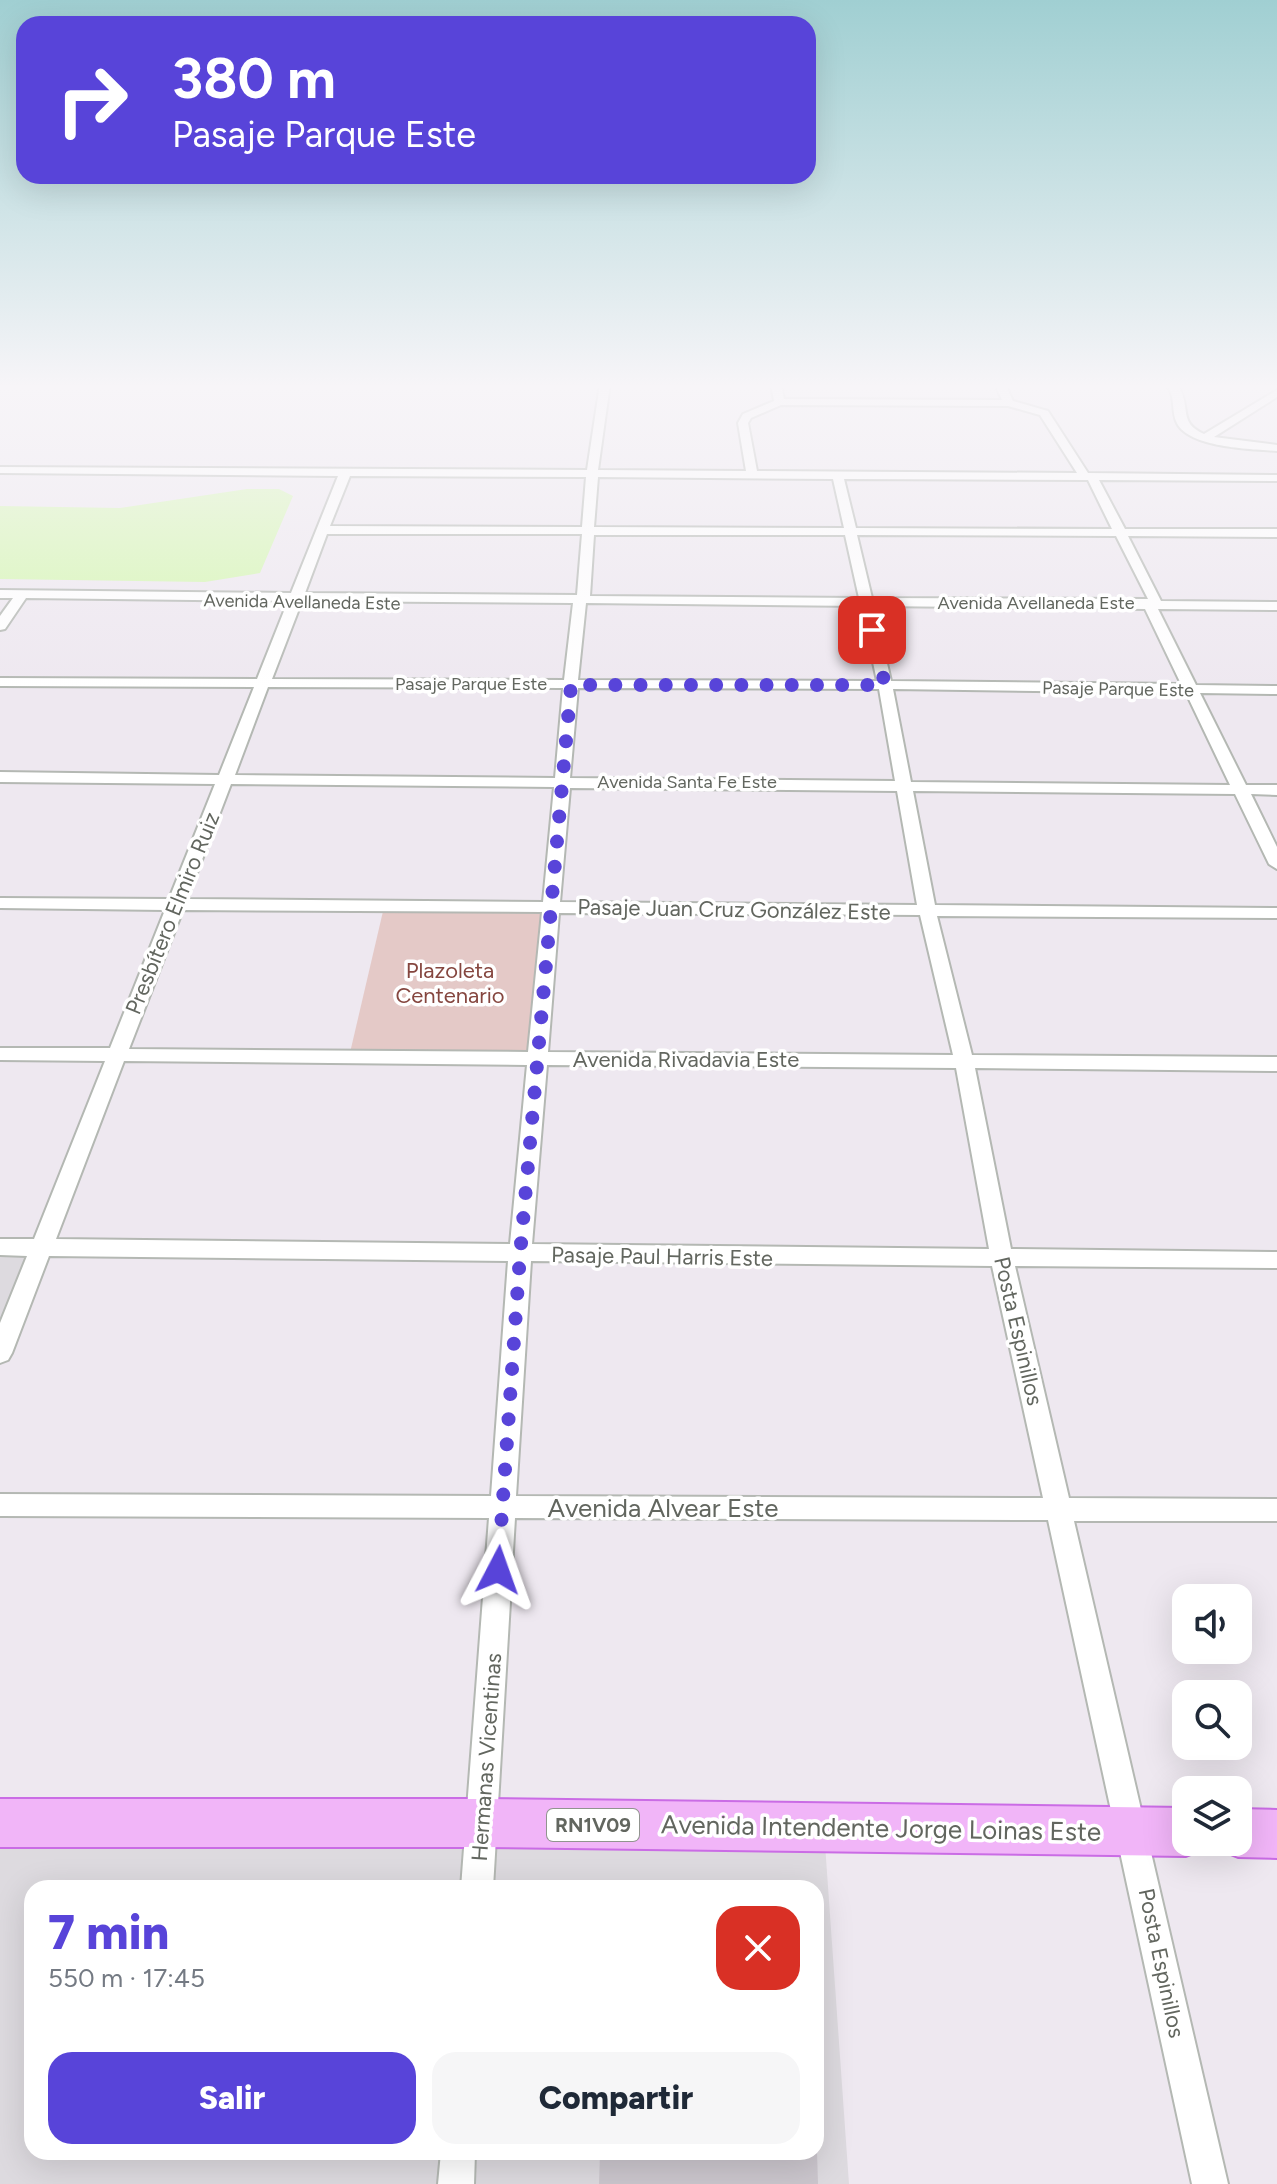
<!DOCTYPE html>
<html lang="es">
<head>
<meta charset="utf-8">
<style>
	:root { --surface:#fff; --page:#f6f6f7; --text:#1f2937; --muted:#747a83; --accent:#5844d9 }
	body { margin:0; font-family:Figtree,sans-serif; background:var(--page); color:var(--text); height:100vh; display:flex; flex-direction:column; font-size:30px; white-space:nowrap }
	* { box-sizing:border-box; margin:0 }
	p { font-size:26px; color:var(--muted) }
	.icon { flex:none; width:44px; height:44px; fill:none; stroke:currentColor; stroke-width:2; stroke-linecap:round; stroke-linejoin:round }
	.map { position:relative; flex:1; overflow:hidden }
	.side { position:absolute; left:24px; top:1880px; width:800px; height:280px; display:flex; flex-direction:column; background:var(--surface); border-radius:24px; box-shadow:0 8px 32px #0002 }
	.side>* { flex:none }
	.banner { position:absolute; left:16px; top:16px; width:800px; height:168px; border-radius:24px; box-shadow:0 8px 32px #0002; background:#5844d9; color:#fff; overflow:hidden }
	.buttons { position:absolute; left:1172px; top:1584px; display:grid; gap:16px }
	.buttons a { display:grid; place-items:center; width:80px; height:80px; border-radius:16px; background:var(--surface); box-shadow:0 8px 32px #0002; font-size:40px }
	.pin { position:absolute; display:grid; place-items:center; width:68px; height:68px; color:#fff; margin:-34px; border-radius:16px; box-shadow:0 4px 12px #0006 }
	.me { position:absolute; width:88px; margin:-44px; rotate:4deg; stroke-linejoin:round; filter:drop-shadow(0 0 6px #0008) }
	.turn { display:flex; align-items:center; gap:28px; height:168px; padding:0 24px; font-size:36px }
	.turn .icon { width:104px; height:104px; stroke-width:2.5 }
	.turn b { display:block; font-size:56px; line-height:68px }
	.round { display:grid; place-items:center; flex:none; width:84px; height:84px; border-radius:24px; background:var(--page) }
	.summary { display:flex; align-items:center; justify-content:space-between; height:136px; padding:0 24px }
	h1 { font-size:48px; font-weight:800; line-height:60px; color:var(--accent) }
	.action { display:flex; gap:16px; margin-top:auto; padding:16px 24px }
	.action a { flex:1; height:92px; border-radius:24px; background:var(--accent); color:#fff; font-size:32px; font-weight:800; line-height:92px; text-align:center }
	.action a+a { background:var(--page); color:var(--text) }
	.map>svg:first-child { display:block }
	.industrial { fill:#dddadf; fill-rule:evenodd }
	.green { fill:#e4c9c7 }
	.water { fill:#d4f7b0 }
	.building { fill:#cbc6cd }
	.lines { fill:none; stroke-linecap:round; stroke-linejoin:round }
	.street-casing { stroke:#b4b8b3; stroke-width:4 }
	.primary-casing { stroke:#ca6ce5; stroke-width:4 }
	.street { fill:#fff; fill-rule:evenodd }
	.primary { fill:#f1b5f8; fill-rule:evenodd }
	.route { stroke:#5844d9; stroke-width:14; stroke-dasharray:0 25.2 }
	.labels { text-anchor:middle; stroke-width:7; stroke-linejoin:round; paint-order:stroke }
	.far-street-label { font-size:18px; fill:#62665f; stroke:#fff }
	.shield { fill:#fff; stroke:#91948f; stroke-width:2 }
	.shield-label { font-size:20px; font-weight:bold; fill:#62665f }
	.street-label { font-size:22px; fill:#62665f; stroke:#fff }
	.park-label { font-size:22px; fill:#85463f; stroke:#fff }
	.near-street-label { font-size:26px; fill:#62665f; stroke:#fff }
</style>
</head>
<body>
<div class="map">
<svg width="1277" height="2184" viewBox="0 0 1277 2184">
	<rect width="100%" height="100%" fill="#eee8f0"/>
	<g class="industrial">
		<polygon points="0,1247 40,1247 0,1353"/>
		<path d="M0,1823L824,1830L849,2184H0ZM32,1888H816V2152H32Z"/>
	</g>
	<polygon class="green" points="384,907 551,907 537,1059 349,1057"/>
	<polygon class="water" points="247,489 279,489 293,496 260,573 205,582 0,579 0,506 120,508"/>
	<polygon class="building" points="600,2152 817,2152 818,2184 599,2184"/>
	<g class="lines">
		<g class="street-casing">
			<g id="street">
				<path d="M600,384H610L598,470L746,471L738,423L743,414L774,401L771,384H781L784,399L1002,400L995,384H1005L1013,401L1048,411L1088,473L1277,475V481L1099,480L1125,529H1277V537L1128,536L1161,601L1277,602V610L1158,609L1196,685L1277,686V694L1200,693L1246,785H1277V795L1251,794L1277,847V869L1269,864L1235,794L913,791L935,905L1277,908V918L937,916L972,1055L1277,1057V1071L975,1068L1011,1249L1277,1252V1268L1015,1266L1069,1498L1277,1499V1521H1074L1228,2184H1192L1048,1520L515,1518L493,1888H461L489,1518L0,1516V1494L491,1496L508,1261L49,1256L12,1353L8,1360L0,1363V1323L27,1256L0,1255V1239H34L105,1061L0,1060V1048H110L165,910L0,908V898L169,899L215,784L0,782V772L219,775L254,687L0,686V678L257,679L288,601L26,598L5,629L0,630V616L13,598H0V590L291,593L338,476L0,473V467L587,470ZM781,405L1008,406L1040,415L1077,473L757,471L748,423L751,418ZM350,476L586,477L582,527L330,526ZM598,477L833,479L844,528L594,527ZM844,479L1088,480L1112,529L856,528ZM327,534H582L577,595L305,593ZM594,535H845L859,598L590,596ZM857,535L1116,536L1148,599L872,598ZM302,601L573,603L564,680L272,679ZM586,603L861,606L877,681L578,680ZM874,606L1145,609L1181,684L891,681ZM268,687L563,688L555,778L235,775ZM578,688L879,689L895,781L570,778ZM893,689L1186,693L1230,785L911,782ZM231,784L554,787L543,902L187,899ZM570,788L897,791L917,905L560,902ZM183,910L542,912L528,1052L129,1049ZM559,913L920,915L953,1055L548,1052ZM124,1061L527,1065L510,1244L56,1239ZM547,1065L956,1068L989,1249L532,1244ZM531,1261L992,1266L1043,1498L516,1496Z"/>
				<path d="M1166,384L1178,386C1192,407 1177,422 1204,434L1277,390V397L1214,437L1277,445V451C1252,449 1186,448 1176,421C1171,407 1176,397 1166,384Z"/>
				<polygon points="441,2152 475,2152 474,2184 438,2184"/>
			</g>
		</g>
		<g class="primary-casing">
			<g id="primary">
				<polygon points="0,1799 481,1799 1186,1808 1186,1842 1206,1842 1203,1849 1186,1856 481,1847 0,1847"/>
				<polygon points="1238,1809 1277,1810 1277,1858 1238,1857 1221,1850 1218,1842 1238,1842"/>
			</g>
		</g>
		<use href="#street" class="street"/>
		<use href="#primary" class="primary"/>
	</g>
	<linearGradient id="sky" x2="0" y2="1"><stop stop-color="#a0cfd2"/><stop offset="0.56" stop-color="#f7f5f8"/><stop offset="1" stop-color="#f7f5f8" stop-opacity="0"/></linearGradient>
	<rect width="1277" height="690" fill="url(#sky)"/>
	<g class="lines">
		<polyline class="route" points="498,1570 520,1255 571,685 885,685 872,630"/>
	</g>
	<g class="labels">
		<g class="far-street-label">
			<text transform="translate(302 602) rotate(1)" y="6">Avenida Avellaneda Este</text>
			<text x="1036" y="609">Avenida Avellaneda Este</text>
			<text x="471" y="690">Pasaje Parque Este</text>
			<text transform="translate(1118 689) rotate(1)" y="6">Pasaje Parque Este</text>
			<text x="687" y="788">Avenida Santa Fe Este</text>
		</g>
		<rect class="shield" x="547" y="1809" width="92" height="32" rx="6"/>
		<g class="shield-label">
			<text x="593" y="1832">RN1V09</text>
		</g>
		<g class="street-label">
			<text transform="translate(734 909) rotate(1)" y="8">Pasaje Juan Cruz González Este</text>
			<text transform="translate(172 913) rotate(-68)" y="8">Presbítero Elmiro Ruiz</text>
			<text x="686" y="1067">Avenida Rivadavia Este</text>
			<text transform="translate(662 1256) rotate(1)" y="8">Pasaje Paul Harris Este</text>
			<text transform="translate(1019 1331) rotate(77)" y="8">Posta Espinillos</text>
			<text transform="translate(486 1757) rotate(-86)" y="8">Hermanas Vicentinas</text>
			<text transform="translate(1162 1963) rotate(78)" y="8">Posta Espinillos</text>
		</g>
		<g class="park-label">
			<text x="450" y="978">Plazoleta<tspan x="450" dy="25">Centenario</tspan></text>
		</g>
		<g class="near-street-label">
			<text x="663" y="1517">Avenida Alvear Este</text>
			<text transform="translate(881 1828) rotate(1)" y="9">Avenida Intendente Jorge Loinas Este</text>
		</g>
	</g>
</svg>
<div class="buttons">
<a><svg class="icon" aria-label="sound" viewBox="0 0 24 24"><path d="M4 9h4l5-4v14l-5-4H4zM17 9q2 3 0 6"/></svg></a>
<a><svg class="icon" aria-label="search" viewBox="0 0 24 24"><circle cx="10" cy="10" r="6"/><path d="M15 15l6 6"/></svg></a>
<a><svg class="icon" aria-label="layers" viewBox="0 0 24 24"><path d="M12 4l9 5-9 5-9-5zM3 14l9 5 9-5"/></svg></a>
</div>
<div class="pin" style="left:872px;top:630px;background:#d93025"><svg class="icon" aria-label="arrive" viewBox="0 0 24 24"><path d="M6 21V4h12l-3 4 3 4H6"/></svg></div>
<svg class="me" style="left:498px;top:1570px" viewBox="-20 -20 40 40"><path d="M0-17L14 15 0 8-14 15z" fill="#5844d9" stroke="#fff" stroke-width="4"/></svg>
<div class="banner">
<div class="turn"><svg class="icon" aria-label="right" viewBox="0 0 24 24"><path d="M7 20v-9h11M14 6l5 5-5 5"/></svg><div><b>380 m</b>Pasaje Parque Este</div></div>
</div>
<section class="side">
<div class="summary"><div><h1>7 min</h1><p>550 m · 17:45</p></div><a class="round" style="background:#d93025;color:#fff"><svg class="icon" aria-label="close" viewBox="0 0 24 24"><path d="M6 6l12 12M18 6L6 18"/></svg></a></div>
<div class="action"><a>Salir</a><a>Compartir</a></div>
</section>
</div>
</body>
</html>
